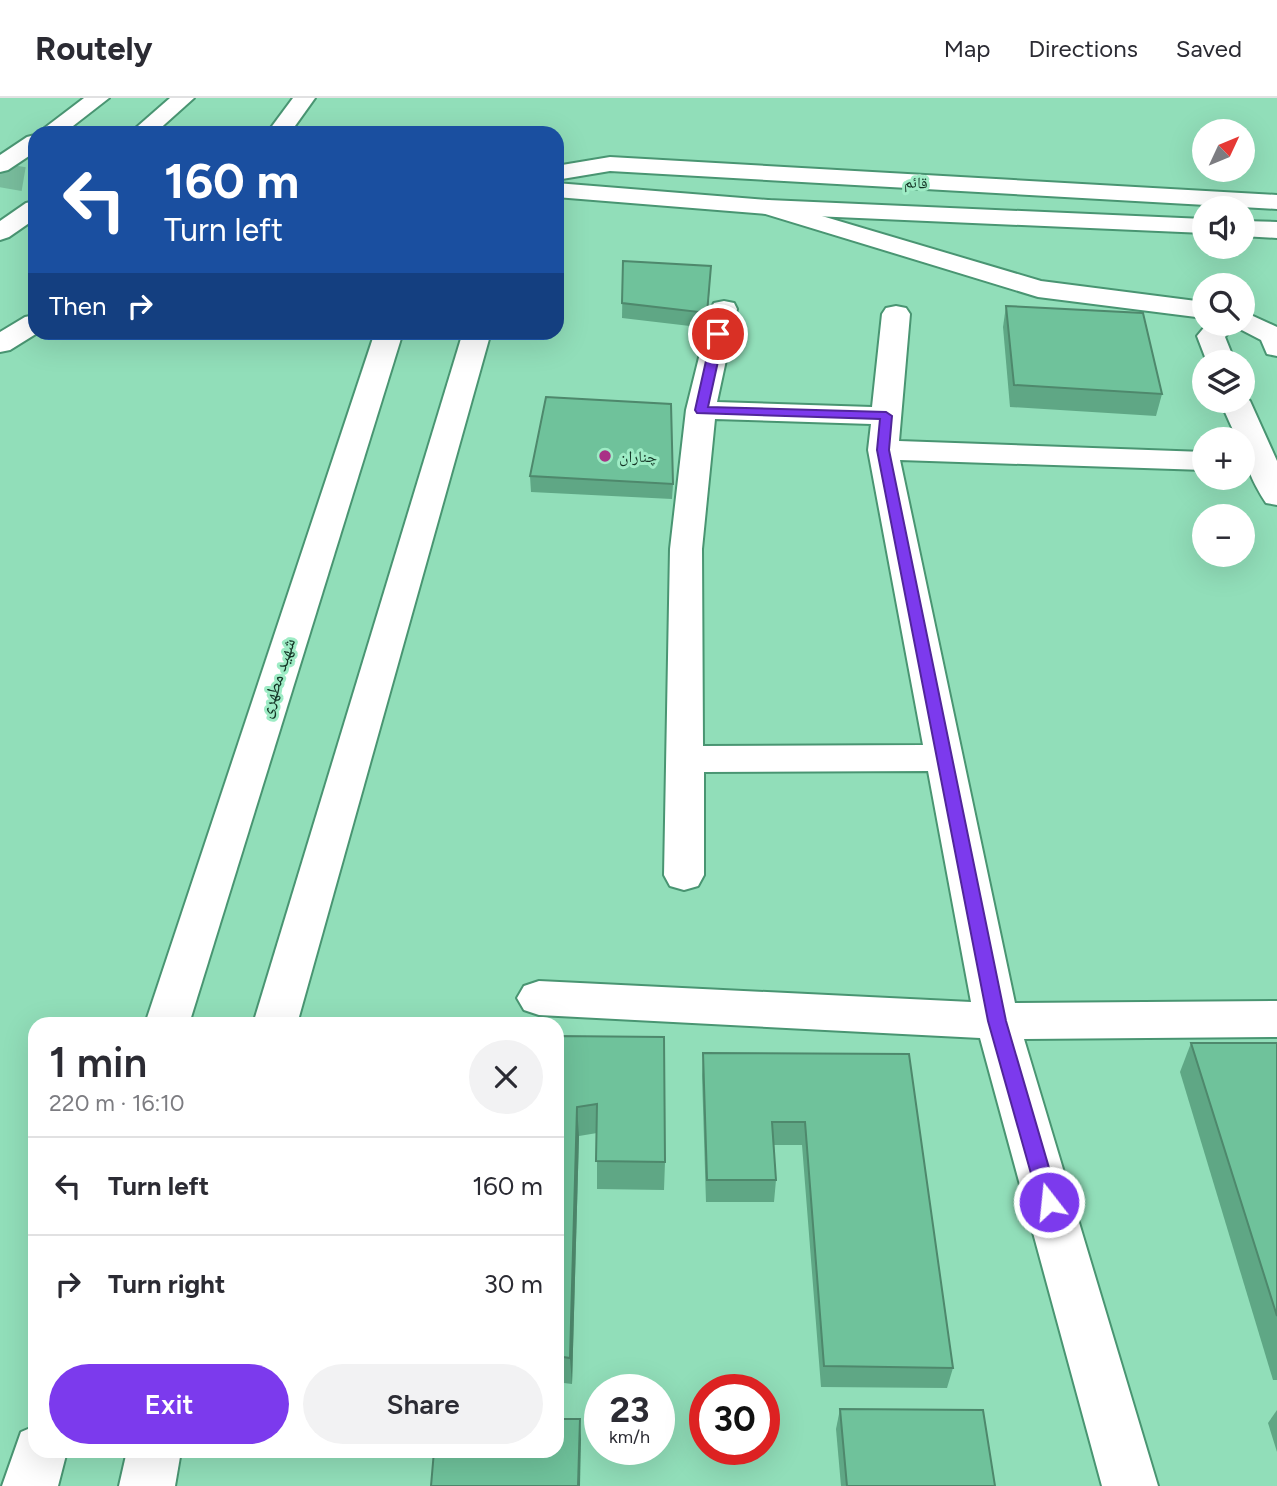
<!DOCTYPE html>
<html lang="en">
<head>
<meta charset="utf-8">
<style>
	:root { --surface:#fff; --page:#f2f2f3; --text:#2b2b33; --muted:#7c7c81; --line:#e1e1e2; --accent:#7c3aed }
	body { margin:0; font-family:Figtree,"Noto Naskh Arabic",sans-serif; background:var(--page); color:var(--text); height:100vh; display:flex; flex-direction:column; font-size:26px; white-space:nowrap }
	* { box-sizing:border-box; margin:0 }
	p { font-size:23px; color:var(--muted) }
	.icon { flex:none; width:38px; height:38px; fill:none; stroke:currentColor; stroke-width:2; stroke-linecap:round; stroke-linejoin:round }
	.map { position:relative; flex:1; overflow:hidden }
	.details { position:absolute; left:28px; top:919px; width:536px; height:441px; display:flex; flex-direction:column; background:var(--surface); border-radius:21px; box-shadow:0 7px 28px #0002 }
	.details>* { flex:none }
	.hud { position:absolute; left:28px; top:28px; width:536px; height:214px; border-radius:21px; box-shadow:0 7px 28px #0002; background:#1a4fa0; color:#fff; overflow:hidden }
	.needle { width:46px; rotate:46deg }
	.fabs { position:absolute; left:1192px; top:21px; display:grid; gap:14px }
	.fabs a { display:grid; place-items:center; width:63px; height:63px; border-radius:50%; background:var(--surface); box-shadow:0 7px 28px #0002; font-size:35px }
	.speed { position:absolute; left:584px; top:1276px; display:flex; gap:14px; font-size:35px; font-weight:700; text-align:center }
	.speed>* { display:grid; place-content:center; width:91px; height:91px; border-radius:50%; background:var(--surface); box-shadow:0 7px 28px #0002; line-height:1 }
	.speed small { font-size:18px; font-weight:400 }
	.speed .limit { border:10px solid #d22; background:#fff; color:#111 }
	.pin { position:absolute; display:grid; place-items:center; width:60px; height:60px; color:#fff; margin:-30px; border:4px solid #fff; border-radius:50%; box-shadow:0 2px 7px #0007 }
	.me { position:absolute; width:77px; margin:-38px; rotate:344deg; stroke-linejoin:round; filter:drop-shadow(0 0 5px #0008) }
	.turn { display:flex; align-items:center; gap:24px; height:147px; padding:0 21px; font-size:32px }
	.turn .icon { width:91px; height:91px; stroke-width:2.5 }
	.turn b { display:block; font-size:49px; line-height:60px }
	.then { display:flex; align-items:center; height:66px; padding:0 21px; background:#0003; gap:14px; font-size:26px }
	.round { display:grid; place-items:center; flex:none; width:74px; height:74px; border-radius:37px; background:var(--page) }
	.overview { display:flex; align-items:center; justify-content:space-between; height:119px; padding:0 21px }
	h1 { font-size:42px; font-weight:600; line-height:52px }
	.action { display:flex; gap:14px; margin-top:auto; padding:14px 21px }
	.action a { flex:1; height:80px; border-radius:42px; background:var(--accent); color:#fff; font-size:28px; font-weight:600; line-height:80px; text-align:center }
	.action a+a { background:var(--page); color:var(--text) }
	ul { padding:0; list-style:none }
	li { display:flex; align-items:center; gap:21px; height:98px; padding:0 21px; border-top:2px solid var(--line) }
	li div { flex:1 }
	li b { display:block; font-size:26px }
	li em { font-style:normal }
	header { display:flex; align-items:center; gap:42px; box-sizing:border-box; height:98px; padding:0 35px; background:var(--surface); border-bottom:2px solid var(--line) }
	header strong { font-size:33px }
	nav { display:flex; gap:38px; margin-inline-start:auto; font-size:24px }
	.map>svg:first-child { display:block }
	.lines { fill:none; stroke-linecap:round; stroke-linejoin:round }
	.secondary-tunnel { stroke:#78bc9c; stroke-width:24; stroke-dasharray:24 12; stroke-linecap:butt }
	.street-casing { stroke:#499572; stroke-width:4 }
	.secondary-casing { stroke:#499572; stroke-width:4 }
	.highway-casing { stroke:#499572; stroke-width:4 }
	.street { fill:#fff; fill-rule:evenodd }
	.secondary { fill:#fff; fill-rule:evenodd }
	.highway { fill:#fff; fill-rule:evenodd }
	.wall { fill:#5fa785 }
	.shaded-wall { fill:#4e886c }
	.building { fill:#6fc29b; stroke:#4e886c; stroke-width:2 }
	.route { fill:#7c3aed; stroke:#51269a; stroke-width:2 }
	.poi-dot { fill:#a93186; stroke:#9eecc5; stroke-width:2.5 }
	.labels { text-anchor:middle; stroke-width:6; stroke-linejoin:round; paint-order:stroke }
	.far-street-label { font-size:16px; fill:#143526; stroke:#9eecc5 }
	.far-poi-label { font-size:16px; fill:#143526; stroke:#9eecc5; text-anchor:start }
	.street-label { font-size:18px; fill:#143526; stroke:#9eecc5 }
</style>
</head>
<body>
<header>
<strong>Routely</strong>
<nav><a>Map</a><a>Directions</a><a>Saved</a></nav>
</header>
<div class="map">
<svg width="1277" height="1388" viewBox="0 0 1277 1388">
	<rect width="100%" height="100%" fill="#91deb9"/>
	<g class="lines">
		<polyline class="secondary-tunnel" points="0,77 35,83"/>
		<g class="street-casing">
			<g id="street">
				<polygon points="768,102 1041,183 1204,204 1204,220 1038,199 759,114 756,109 759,104"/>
				<path d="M724,203L734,205L737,211L717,304L872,309L882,216L886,210L896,208L906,210L910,216L899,343L1204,354V372L900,362L1015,905L1277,903V939L1024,941L1158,1388H1102L980,940L539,917L524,912L517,900L524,888L539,883L971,904L928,673L704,674V777L698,788L684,792L670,788L664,777L670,451L686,312L711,211L714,205ZM715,321L871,326L868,352L923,647L703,648L702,451Z"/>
				<polygon points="1242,213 1277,229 1277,258 1267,256 1261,242 1234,228 1225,239 1235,264 1207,264 1197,238 1207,226 1242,226"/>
				<path d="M1242,296L1250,303L1277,363V407L1266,405C1254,387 1242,362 1242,341H1237L1220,303H1242Z"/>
			</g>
		</g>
		<g class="secondary-casing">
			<g id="secondary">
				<polygon points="610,59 1277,97 1277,111 610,73 556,82 556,68"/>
				<polygon points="556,85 768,102 1204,121 1204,135 768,116 556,99"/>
				<polygon points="1242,123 1277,124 1277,140 1242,138"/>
				<polygon points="375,234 403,234 189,926 145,926"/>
				<polygon points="463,234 491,234 297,926 253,926"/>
				<polygon points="35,1328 35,1353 67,1353 58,1388 2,1388 21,1334"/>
				<polygon points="127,1353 181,1353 175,1388 119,1388"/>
			</g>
		</g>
		<g class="highway-casing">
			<g id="highway">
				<polygon points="84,0 109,0 64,35 38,35"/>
				<polygon points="170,0 194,0 155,35 130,35"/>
				<polygon points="293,0 315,0 290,35 267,35"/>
				<polygon points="35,37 35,54 8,72 0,74 0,57 27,39"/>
				<polygon points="35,103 35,121 9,139 0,142 0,123 26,105"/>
				<polygon points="35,217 35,234 39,234 10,252 0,254 0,234 25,219"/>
			</g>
		</g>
		<use href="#street" class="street"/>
		<use href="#secondary" class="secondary"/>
		<use href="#highway" class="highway"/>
	</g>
	<g class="wall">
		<polygon points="623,163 710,183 707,230 622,220"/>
		<polygon points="1006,208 1162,296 1156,318 1010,309 1003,229"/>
		<polygon points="530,378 673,386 672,401 531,394"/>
		<polygon points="556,938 665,1064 664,1092 597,1091 597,1035 579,1038 572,1286 556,1284"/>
		<polygon points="1191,945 1277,945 1277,1282 1273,1282 1180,974"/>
		<polygon points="703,955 909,956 953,1270 947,1290 821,1289 802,1047 774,1047 776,1082 774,1104 706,1104 702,978"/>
		<polygon points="840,1311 995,1388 841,1388 836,1331"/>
		<polygon points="1277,1312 1277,1354 1268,1325"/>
	</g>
	<g class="shaded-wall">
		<polygon points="577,1009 579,1038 572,1286 570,1260"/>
		<polygon points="580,1321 581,1341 580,1388 578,1388"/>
	</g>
	<g class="building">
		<polygon points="623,163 711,168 707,215 622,205"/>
		<polygon points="1006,208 1143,215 1162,296 1014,287"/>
		<polygon points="546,299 671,306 673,386 530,378"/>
		<polygon points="556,938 664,939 665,1064 596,1063 597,1006 577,1009 570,1260 556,1258"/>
		<polygon points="1191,945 1277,945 1277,1218"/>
		<polygon points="703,955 909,956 953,1270 824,1268 805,1024 772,1024 776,1082 707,1082"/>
		<polygon points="840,1311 983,1312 995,1388 847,1388"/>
		<polygon points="556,1321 580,1321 578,1388 431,1388 434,1353 556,1353"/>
	</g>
	<polygon class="route" points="718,233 724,236 708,309 886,314 892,318 889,352 1006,923 1059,1104 1056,1110 1049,1112 1042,1110 1039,1104 988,923 877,352 880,321 697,315 695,312 712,236"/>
	<circle class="poi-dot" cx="605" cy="358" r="7"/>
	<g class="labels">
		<g class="far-street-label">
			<text transform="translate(916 84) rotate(3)" y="6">قائم</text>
		</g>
		<g class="far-poi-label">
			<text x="619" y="364">چناران</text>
		</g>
		<g class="street-label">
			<text transform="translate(277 580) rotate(-72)" y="6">شهید مطهری</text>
		</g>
	</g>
</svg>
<div class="fabs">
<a><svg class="needle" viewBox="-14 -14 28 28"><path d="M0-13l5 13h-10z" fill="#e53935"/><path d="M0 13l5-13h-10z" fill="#7c7c81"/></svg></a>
<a><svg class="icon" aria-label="sound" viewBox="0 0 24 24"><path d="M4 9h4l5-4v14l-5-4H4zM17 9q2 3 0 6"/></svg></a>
<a><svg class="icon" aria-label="search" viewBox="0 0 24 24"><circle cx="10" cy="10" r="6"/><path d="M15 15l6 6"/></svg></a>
<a><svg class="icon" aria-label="layers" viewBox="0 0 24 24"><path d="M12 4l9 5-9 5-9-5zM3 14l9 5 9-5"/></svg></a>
<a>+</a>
<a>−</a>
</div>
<div class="speed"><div>23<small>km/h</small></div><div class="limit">30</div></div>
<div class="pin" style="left:718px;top:236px;background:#d93025"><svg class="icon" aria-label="arrive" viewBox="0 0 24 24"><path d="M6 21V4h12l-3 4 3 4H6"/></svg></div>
<svg class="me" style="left:1049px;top:1104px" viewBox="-20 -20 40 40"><circle r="17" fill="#7c3aed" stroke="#fff" stroke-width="3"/><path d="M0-11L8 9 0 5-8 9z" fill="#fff"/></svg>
<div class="hud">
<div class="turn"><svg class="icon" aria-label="left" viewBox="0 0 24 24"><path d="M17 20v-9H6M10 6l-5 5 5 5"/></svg><div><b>160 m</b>Turn left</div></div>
<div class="then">Then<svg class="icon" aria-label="right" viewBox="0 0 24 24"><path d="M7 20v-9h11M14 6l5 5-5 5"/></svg></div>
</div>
<section class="details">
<div class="overview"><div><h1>1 min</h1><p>220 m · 16:10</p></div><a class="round"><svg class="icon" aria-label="close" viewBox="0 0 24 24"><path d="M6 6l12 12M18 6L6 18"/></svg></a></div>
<ul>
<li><svg class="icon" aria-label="left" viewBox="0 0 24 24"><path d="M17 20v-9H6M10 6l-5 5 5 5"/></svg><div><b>Turn left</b></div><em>160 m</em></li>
<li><svg class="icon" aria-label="right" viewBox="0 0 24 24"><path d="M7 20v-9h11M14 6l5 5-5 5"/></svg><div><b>Turn right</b></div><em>30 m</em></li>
</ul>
<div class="action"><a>Exit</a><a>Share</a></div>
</section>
</div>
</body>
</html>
